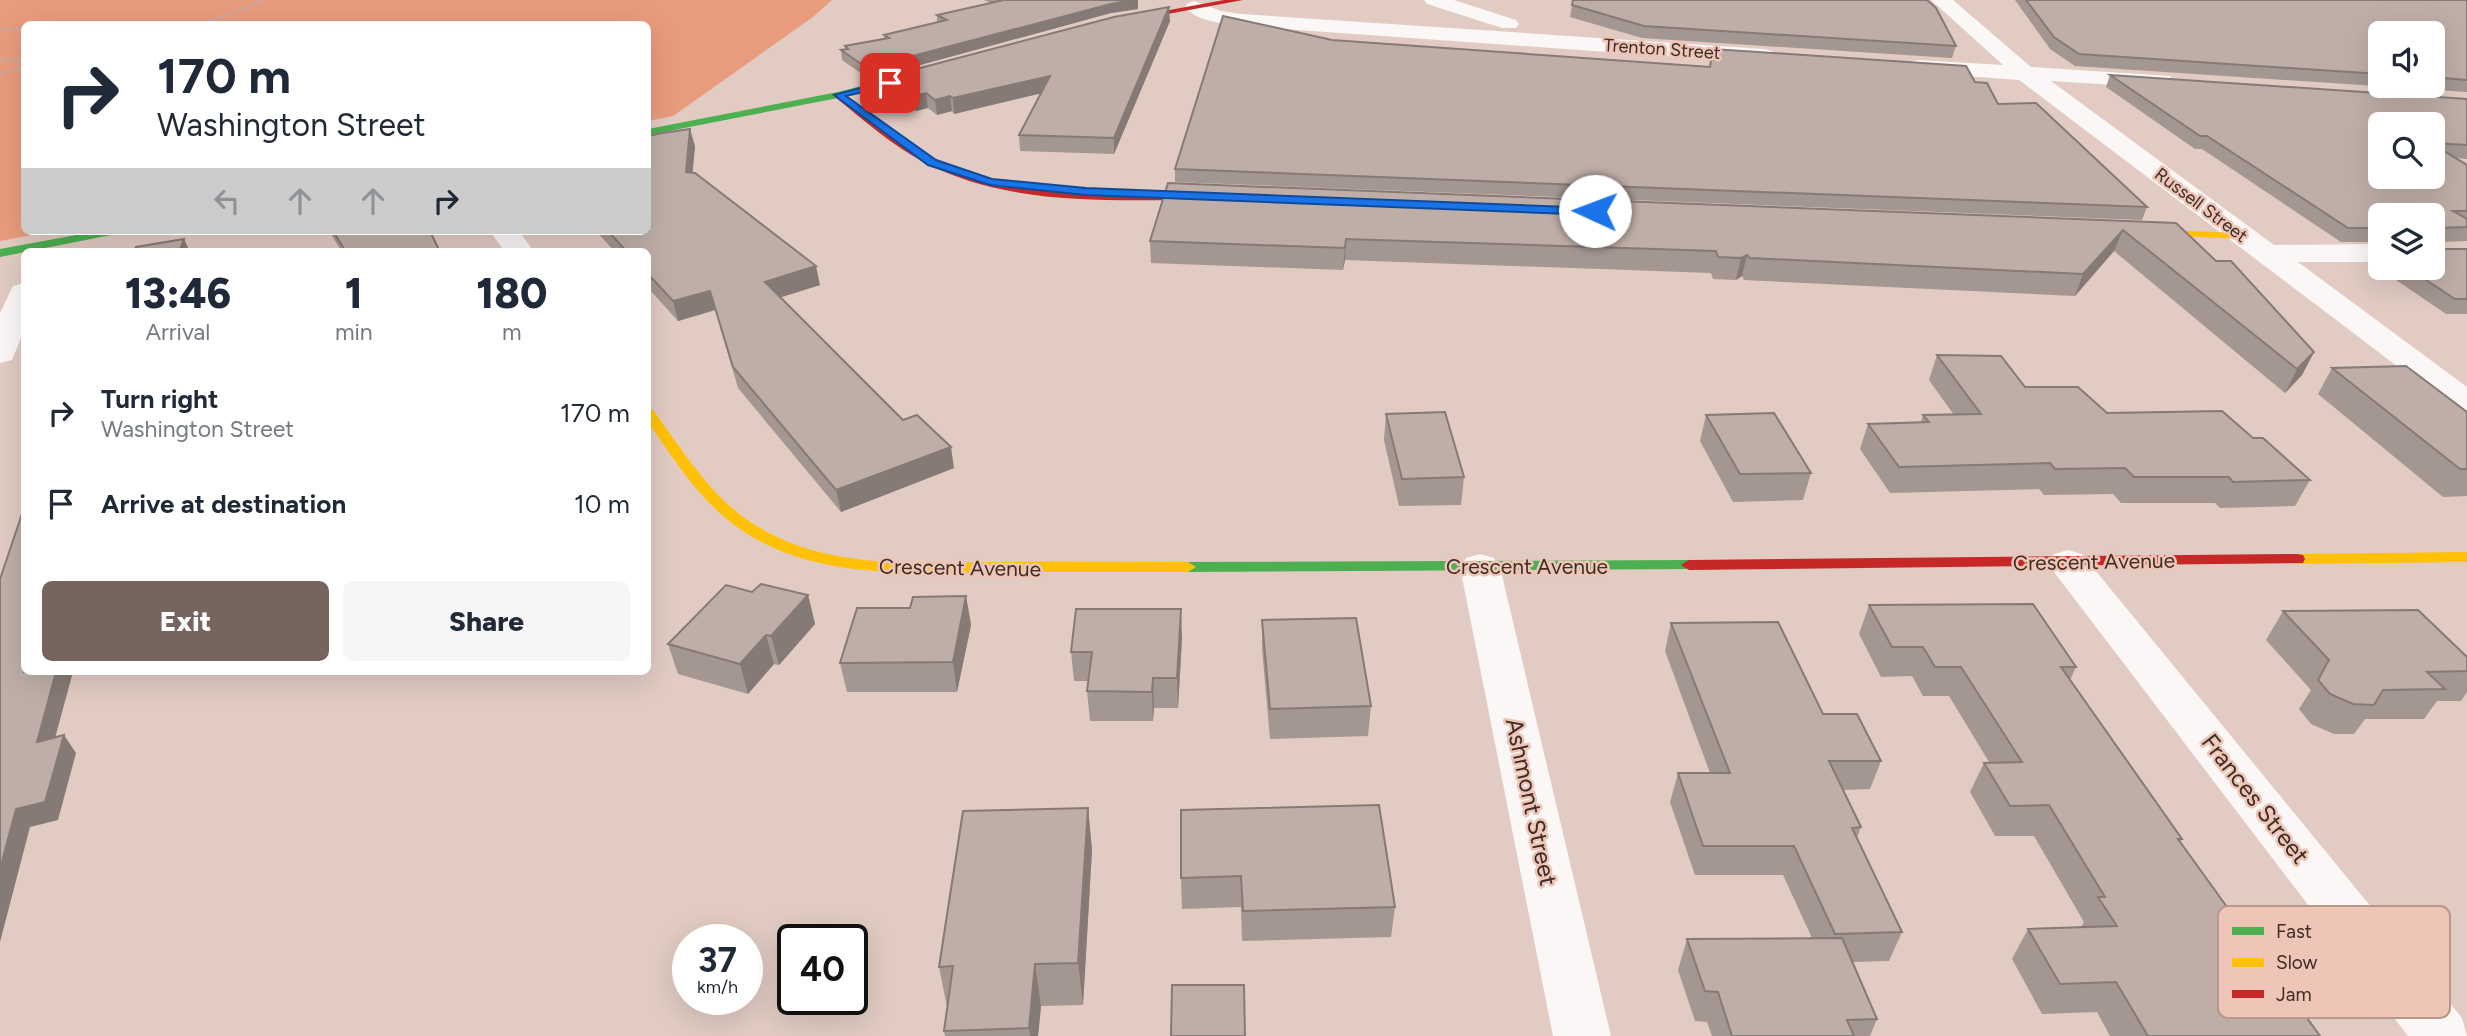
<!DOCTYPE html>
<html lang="en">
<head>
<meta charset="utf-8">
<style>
	:root { --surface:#fff; --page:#f6f6f7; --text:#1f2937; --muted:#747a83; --accent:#76645e }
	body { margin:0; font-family:Figtree,sans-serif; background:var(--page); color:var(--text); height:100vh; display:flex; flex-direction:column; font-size:26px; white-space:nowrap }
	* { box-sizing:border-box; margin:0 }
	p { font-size:23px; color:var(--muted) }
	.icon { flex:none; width:38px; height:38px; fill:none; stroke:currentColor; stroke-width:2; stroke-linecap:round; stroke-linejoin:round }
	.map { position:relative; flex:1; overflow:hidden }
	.drawer { position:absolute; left:21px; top:248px; width:630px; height:427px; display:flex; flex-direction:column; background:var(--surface); border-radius:10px; box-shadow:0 7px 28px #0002 }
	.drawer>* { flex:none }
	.hud { position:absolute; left:21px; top:21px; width:630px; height:214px; border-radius:10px; box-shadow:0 7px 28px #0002; background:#fff; color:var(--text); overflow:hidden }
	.controls { position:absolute; left:2368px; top:21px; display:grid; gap:14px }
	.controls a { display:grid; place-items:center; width:77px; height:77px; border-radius:10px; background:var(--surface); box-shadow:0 7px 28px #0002; font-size:35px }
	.speed { position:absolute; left:672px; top:924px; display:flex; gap:14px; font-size:35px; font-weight:700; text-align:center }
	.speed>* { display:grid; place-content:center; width:91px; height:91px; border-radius:50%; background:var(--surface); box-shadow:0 7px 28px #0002; line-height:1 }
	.speed small { font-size:18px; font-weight:400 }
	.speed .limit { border:4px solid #111; border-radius:10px; background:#fff; color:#111 }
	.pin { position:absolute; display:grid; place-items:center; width:60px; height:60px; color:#fff; margin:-30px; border-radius:14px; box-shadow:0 4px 10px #0006 }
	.me { position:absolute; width:77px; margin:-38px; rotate:272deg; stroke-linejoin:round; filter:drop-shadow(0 0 5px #0008) }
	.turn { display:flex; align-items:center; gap:24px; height:147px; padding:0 21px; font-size:32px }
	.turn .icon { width:91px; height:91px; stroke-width:2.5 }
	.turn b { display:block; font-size:49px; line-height:60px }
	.lanes { display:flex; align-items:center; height:66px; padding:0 21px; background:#0003; justify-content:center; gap:35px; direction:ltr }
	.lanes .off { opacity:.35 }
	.eta { display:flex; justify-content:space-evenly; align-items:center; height:119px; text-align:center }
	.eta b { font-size:42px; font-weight:800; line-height:49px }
	.cta { display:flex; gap:14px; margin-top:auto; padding:14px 21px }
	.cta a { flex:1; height:80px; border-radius:10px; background:var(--accent); color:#fff; font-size:28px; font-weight:800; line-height:80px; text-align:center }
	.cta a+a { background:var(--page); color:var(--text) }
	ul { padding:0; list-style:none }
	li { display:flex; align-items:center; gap:21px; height:91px; padding:0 21px }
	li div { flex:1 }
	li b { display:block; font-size:26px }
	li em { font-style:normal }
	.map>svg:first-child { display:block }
	.forest { fill:#e99b7e }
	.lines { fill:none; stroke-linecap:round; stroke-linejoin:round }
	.path { stroke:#bab1af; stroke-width:2.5; stroke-dasharray:2 2; stroke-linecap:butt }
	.street { fill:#faf7f6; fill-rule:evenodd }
	.fast { fill:#4caf50; fill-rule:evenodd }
	.slow { fill:#ffc107; fill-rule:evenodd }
	.jam { fill:#c62828; fill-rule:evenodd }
	.wall { fill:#a49690; fill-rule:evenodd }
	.shaded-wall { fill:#867a76 }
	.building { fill:#bfaea8; stroke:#867a76; stroke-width:2 }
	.route { fill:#1a73e8; stroke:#114b97; stroke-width:2 }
	.labels { text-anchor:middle; stroke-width:5; stroke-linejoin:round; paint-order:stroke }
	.far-street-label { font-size:18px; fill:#3d2d27; stroke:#eec5b6 }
	.street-label { font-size:21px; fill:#3d2d27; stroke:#eec5b6 }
	.near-street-label { font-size:24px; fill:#3d2d27; stroke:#eec5b6 }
	.key { fill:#eec5b6; stroke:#b9978b; stroke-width:2 }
	.key-label { font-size:19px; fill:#3d2d27 }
</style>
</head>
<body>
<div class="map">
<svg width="2467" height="1036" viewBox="0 0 2467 1036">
	<rect width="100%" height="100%" fill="#e1cbc3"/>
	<polygon class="forest" points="0,0 832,0 813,17 673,116 648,121 648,24 24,24 24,231 54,231 0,241"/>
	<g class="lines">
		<g class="path">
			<polyline points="203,24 264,0"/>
			<polyline points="0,29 24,28"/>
			<polyline points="0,60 24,60"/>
			<polyline points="0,74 24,67"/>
		</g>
		<g class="street">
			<polygon points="1424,0 1454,0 1516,20 1519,24 1516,28 1502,28 1427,4"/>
			<polygon points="1931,0 1953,0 2031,67 2170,76 2173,81 2170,86 2162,88 2051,81 2274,245 2380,244 2380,262 2298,262 2467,387 2467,413 2455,410 2019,80 1910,72 1907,67 1910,62 1918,60 2003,65"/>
			<path d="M1195,1L1221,11L1241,14L1764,49L1772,51L1775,56L1772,61L1764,63L1241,26C1223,23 1197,22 1185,7L1188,3Z"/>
			<polygon points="490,231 519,231 534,252 505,252"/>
			<polygon points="24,283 24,331 12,360 0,363 0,313 13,286"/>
			<polygon points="2068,550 2082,554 2462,1018 2467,1036 2408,1036 2054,572 2048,563 2054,554"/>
			<polygon points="1480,554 1494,558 1500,567 1611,1036 1553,1036 1460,567 1466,558"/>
		</g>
		<g class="fast">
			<polygon points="936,67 941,70 939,72 838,98 648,135 648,129 838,92"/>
			<polygon points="98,231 122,231 116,234 0,257 0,249"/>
			<polygon points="1689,560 1695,561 1697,565 1695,569 1188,572 1180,567 1188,562"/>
		</g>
		<g class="slow">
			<polygon points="2134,229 2242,233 2248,236 2242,239 2130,234 2130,230"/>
			<path d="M648,409L653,410C681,448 707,491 746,519C821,572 915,562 1002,562C1064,561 1126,562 1188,562L1196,567L1188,572C1127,572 1067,572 1006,572C915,572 811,583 733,524C697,497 673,458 648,422Z"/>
			<polygon points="2467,552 2467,562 2297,564 2289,559 2297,554"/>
		</g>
		<g class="jam">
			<polygon points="1224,0 1243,0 1119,23 1115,20"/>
			<path d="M835,93H841C872,116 902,145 937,161C1024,200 1124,192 1217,194L1223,197L1217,200C1122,199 1014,209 926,163C892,146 864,120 835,97Z"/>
			<polygon points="2297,554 2303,555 2305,559 2303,563 1689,570 1681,565 1689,560"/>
		</g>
	</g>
	<g class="wall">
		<polygon points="984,0 1138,0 1138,9 1111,13 869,79 842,60 841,50 845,49 845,46 884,38 884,35 937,23 937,15 991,3"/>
		<polygon points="1573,0 1956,46 1952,58 1642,38 1570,17"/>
		<path d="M2015,0H2467V92L2075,66L2050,49ZM2380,33H2432V86H2380Z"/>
		<polygon points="1170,21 1114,154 1020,151 1019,135 1041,93 954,114 952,111 937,115 928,108 916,111 888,92 886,77"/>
		<polygon points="1332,40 1710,67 1975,82 1998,104 2147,207 2142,220 1175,182 1175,169"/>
		<path d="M2110,75L2467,99V159L2456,158L2467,165V241L2438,242V249H2467V314H2446L2374,265L2380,254V268H2432L2380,215V242H2341L2202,149H2195L2106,87ZM2432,124V177H2380Z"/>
		<polygon points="695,146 692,173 820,285 781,297 903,420 954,468 841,512 738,388 715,310 678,321 648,288 648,252 615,252 596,231 648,231"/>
		<polygon points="2176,223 2314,352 2302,375 2285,393 2114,251 2075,296 1744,280 1742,276 1736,280 1713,279 1711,273 1345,260 1343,270 1151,263 1150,241"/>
		<polygon points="329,231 430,231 440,252 342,252"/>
		<polygon points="1937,355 2025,387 2107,413 2253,438 2310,480 2295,506 2220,508 2215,503 2121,503 2113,494 2044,495 2039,489 1890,493 1860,449 1868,424 1921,422 1923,415 1954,415 1929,380"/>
		<polygon points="2332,368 2467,412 2467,496 2443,497 2318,394"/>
		<polygon points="1386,414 1464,477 1461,505 1399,506 1384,440"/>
		<polygon points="1706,415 1811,473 1803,500 1733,502 1700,441"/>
		<polygon points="808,595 815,624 779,665 774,664 748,694 678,674 668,644"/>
		<polygon points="966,596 971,625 957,692 847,692 840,663 910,608"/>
		<polygon points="1869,605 2076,667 2070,680 2182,839 2180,842 2320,1036 2110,1036 2097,1012 2042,1014 2012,959 2028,929 2081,927 2084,922 2034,836 1995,836 1970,792 1984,763 1989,762 1949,696 1923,696 1912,676 1881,677 1859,634"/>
		<polygon points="2283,611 2467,657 2467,692 2461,701 2437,701 2424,719 2365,719 2354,734 2334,734 2311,724 2299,709 2311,690 2266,640"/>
		<polygon points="1262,620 1371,706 1368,736 1270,739 1262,649"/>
		<polygon points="1671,623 1823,714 1881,761 1870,789 1843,790 1861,827 1857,838 1902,932 1889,961 1852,962 1877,1019 1870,1036 1712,1036 1707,1022 1695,1021 1678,970 1687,939 1812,938 1783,875 1695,875 1670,802 1678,773 1710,773 1665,651"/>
		<polygon points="1182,638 1178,708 1154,708 1153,721 1090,721 1087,691 1088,681 1074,681 1071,652"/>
		<polygon points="1379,805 1395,907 1391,937 1242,941 1241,907 1182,909 1181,878"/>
		<polygon points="1088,808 1092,850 1083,1005 1041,1006 1038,1036 945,1036 944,1031 947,1007 939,967"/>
	</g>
	<g class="shaded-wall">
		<polygon points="1133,0 1138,0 1138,9 1111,13 869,79 867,68 1111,4"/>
		<polygon points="1169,7 1170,21 1114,154 1114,138"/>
		<polygon points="1050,76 1051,91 954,114 953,98"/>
		<polygon points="926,93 928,108 916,111 914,96"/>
		<polygon points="950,96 952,111 937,115 935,100"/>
		<polygon points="690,129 695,146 691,190 686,172"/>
		<polygon points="2123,230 2114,251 2075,296 2083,274"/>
		<polygon points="184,239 190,252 179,252"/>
		<polygon points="1346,239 1345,260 1343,270 1345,248"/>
		<polygon points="1747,255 1742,276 1736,280 1741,258"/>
		<polygon points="816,266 820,285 769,301 765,282"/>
		<polygon points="710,291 715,310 678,321 673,301"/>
		<polygon points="2314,352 2302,375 2285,393 2297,369"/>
		<polygon points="951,447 954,468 841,512 836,490"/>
		<polygon points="808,595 815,624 779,665 771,636"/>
		<polygon points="966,596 971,625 957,692 953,662"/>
		<polygon points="1181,609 1182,638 1178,708 1177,678"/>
		<polygon points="766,635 774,664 748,694 740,664"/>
		<polygon points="56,672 73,672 49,760 37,742"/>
		<polygon points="1153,678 1154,708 1153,721 1152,692"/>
		<polygon points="64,735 76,753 58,820 30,827 0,942 0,869 16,809"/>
		<polygon points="1088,808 1092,850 1083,1005 1078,963"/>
		<polygon points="1035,964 1041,1006 1038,1036 1030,1036 1029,1028"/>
	</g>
	<g class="building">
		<polygon points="1004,0 1133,0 1111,4 867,68 841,50 848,49 845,46 889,38 884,35 947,20 937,15"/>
		<polygon points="1573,0 1927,0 1936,8 1956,46 1644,26 1572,5"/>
		<polygon points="2026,0 2467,0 2467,80 2432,77 2432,33 2380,33 2380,74 2079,54 2054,37"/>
		<polygon points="1169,7 1114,138 1019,135 1050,76 953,98 950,96 935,100 926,93 914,96 886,77 1114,17"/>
		<polygon points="1223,16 1332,40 1710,67 1713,49 1966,66 1975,82 1987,83 1998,104 2036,103 2147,207 1175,169"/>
		<polygon points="2110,75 2467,99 2467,145 2432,143 2432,124 2380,124 2380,177 2432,177 2432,144 2467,165 2467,211 2453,211 2467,219 2467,227 2438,228 2438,249 2467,249 2467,299 2455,299 2408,268 2432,268 2432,215 2380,215 2380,228 2348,228 2207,136 2200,136"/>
		<polygon points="690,129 686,172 695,173 816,266 765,282 903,420 917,415 951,447 836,490 733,367 710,291 673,301 648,274 648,252 627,252 608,231 648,231 648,136 662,133"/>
		<polygon points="1168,183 2176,223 2216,261 2231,261 2314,352 2297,369 2123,230 2083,274 1750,258 1747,255 1741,258 1718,257 1716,251 1346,239 1345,248 1150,241"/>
		<polygon points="333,231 430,231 440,252 346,252"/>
		<polygon points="184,239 179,252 134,252 136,247"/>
		<polygon points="1937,355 2001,356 2025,387 2078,387 2107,413 2222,411 2253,438 2263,438 2310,480 2233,482 2229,477 2134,477 2125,468 2055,469 2050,463 1899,467 1868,424 1929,422 1923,415 1981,414"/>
		<polygon points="2406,366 2467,412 2467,469 2460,469 2332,368"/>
		<polygon points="1445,412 1464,477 1402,479 1386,414"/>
		<polygon points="1774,413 1811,473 1740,474 1706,415"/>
		<polygon points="24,508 24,672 56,672 37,742 64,735 45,802 16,809 0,869 0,579"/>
		<polygon points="761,584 808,595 771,636 766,635 740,664 668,644 726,585 752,592"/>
		<polygon points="966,596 953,662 840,663 857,608 910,608 913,597"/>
		<polygon points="2033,604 2076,667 2061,667 2182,839 2178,839 2320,1036 2148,1036 2116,982 2060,984 2028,929 2117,926 2098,897 2105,897 2049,805 2010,806 1984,763 2022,762 1961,667 1935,667 1923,647 1892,647 1869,605"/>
		<polygon points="1076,609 1181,609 1177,678 1153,678 1152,692 1087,691 1092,652 1071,652"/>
		<polygon points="2418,610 2467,657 2467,671 2427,672 2445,689 2383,690 2374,705 2353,704 2330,694 2318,680 2329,660 2283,611"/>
		<polygon points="1356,618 1371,706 1270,709 1262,620"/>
		<polygon points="1778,622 1823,714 1857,714 1881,761 1829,761 1861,827 1852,828 1902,932 1835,934 1794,846 1703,846 1678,773 1730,773 1671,623"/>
		<polygon points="1379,805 1395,907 1243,911 1241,876 1181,878 1181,810"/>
		<polygon points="1088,808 1078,963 1035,964 1029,1028 944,1031 953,966 939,967 963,811"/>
		<polygon points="1842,938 1877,1019 1847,1020 1854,1036 1732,1036 1718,992 1705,991 1687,939"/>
		<polygon points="1172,985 1244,985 1245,1036 1171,1036"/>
	</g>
	<polygon class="route" points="890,80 895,83 894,85 846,96 936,160 992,179 1086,188 1595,208 1601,211 1595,215 1086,195 990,185 928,165 834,95"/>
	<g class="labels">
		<g class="far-street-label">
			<text transform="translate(1662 49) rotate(4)" y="6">Trenton Street</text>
			<text transform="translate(2201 205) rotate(37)" y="6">Russell Street</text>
		</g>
		<g class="street-label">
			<text transform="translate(2094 562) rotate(-1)" y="7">Crescent Avenue</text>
			<text x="1527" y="574">Crescent Avenue</text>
			<text transform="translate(960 568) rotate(1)" y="7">Crescent Avenue</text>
		</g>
		<g class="near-street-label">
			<text transform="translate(2255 799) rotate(52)" y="8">Frances Street</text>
			<text transform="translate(1531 802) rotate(78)" y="8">Ashmont Street</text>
		</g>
	</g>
	<rect x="2218" y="906" width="232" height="112" rx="10" class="key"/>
	<rect x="2232" y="927" width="32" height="8" fill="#4caf50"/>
	<rect x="2232" y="958" width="32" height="9" fill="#ffc107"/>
	<rect x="2232" y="990" width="32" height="8" fill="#c62828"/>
	<g class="key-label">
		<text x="2276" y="938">Fast</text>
		<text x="2276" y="969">Slow</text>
		<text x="2276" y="1001">Jam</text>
	</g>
</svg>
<div class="controls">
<a><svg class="icon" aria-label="sound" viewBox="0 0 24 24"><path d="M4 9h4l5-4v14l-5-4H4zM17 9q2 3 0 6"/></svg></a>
<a><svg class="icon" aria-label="search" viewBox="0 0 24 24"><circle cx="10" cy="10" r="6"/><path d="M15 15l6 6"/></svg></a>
<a><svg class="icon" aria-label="layers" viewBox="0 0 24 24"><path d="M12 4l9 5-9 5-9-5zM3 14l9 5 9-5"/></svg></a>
</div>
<div class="speed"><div>37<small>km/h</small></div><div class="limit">40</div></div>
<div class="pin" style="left:890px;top:83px;background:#d93025"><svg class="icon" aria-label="arrive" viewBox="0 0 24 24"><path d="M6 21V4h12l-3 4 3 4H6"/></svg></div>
<svg class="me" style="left:1595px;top:211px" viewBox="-20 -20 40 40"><circle r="19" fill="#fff"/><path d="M0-13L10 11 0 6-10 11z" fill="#1a73e8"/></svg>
<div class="hud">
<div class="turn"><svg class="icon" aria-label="right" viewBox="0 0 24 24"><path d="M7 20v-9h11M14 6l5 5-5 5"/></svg><div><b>170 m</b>Washington Street</div></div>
<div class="lanes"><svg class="icon off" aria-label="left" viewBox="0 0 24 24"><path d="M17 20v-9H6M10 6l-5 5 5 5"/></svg><svg class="icon off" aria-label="ahead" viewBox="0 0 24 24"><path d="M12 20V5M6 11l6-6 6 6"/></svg><svg class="icon off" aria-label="ahead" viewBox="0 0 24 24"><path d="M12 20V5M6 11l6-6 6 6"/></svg><svg class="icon" aria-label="right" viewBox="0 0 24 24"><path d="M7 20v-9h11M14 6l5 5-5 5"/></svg></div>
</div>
<section class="drawer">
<div class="eta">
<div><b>13:46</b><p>Arrival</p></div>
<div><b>1</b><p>min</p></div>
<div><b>180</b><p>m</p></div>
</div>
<ul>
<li><svg class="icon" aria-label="right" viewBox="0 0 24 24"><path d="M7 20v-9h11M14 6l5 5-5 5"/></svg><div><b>Turn right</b><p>Washington Street</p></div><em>170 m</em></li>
<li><svg class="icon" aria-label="arrive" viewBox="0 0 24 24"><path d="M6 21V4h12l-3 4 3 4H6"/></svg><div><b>Arrive at destination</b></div><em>10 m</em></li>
</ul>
<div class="cta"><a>Exit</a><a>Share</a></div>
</section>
</div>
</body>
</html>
